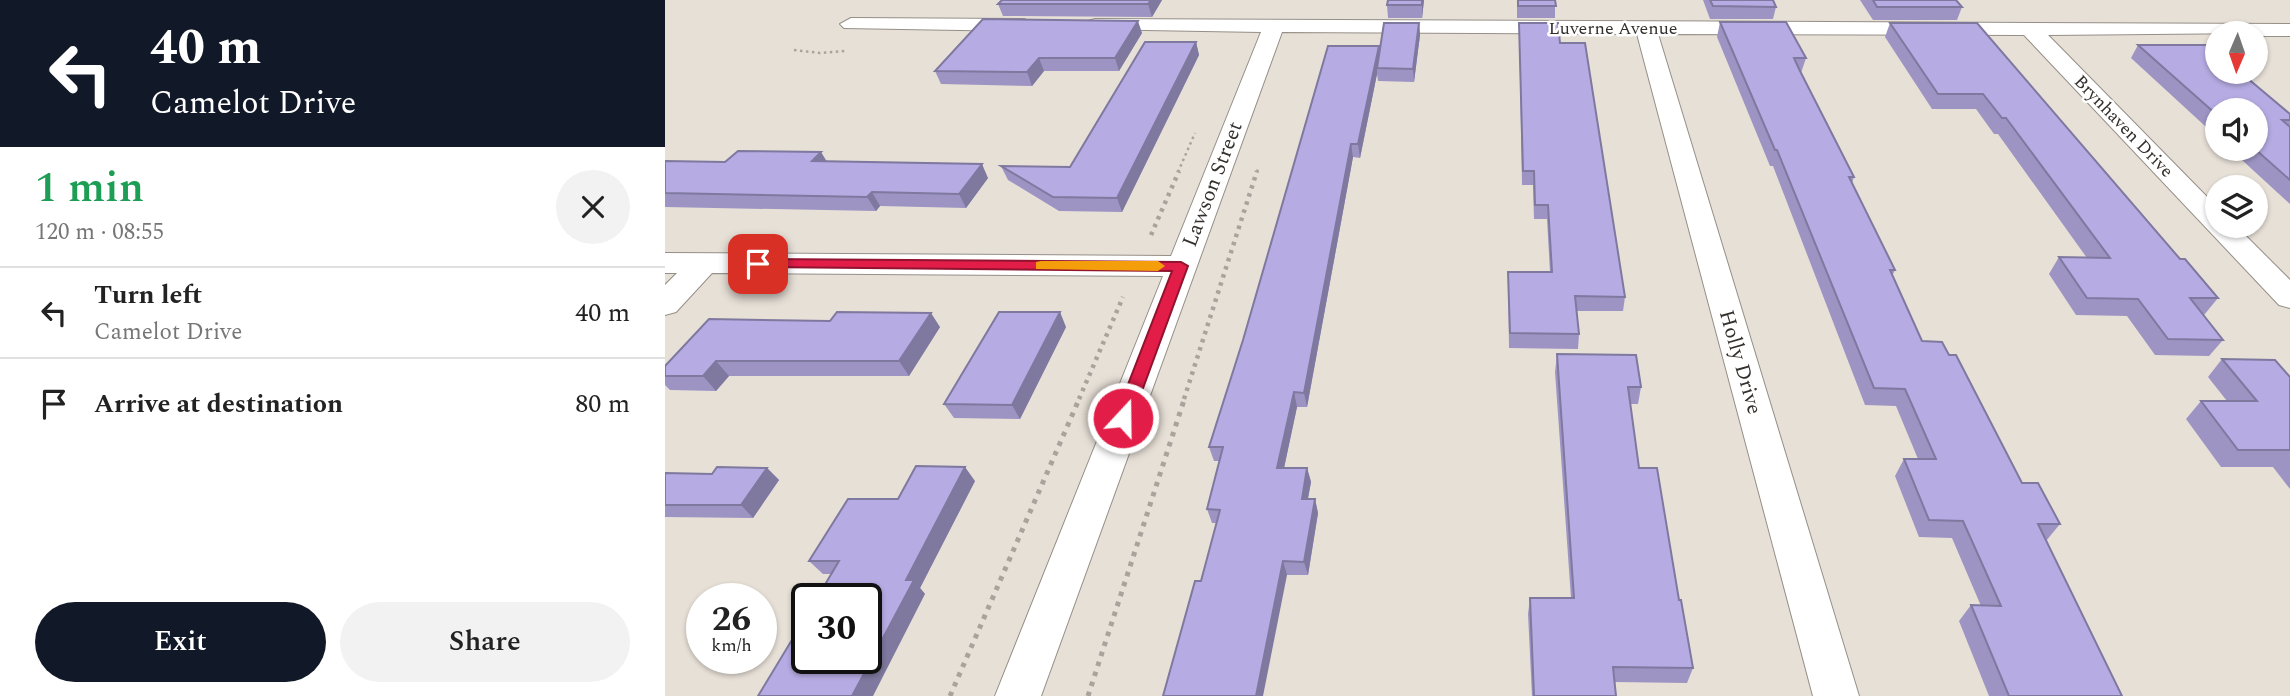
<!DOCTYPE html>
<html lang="en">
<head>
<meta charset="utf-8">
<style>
	:root { --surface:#fff; --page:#f2f2f2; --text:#222; --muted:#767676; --line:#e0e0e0; --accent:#111827 }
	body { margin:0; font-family:Spectral,serif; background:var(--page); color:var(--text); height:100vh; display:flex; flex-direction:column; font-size:26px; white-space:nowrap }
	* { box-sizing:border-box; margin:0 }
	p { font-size:23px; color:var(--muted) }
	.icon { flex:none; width:38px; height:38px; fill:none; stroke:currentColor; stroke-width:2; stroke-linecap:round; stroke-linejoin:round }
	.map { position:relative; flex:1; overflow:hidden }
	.drawer { display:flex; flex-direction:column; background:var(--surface); width:665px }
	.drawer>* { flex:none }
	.top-card { background:#111827; color:#fff; overflow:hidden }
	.needle { width:46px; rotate:182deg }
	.tools { position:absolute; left:1540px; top:21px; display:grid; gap:14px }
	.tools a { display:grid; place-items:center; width:63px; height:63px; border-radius:50%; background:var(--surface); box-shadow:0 2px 5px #0004; font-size:35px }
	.speed { position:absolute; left:21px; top:583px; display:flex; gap:14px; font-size:35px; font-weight:700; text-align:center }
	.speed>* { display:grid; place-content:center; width:91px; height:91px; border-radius:50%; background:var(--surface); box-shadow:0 2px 5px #0004; line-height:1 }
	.speed small { font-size:18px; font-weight:400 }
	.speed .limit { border:4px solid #111; border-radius:10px; background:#fff; color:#111 }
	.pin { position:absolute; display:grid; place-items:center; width:60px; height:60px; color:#fff; margin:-30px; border-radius:14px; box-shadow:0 4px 10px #0006 }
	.me { position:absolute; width:77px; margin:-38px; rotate:21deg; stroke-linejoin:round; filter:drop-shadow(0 0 5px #0008) }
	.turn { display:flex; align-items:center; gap:24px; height:147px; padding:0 35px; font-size:32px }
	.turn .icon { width:91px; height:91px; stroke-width:2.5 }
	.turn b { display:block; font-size:49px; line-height:60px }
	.round { display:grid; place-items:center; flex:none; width:74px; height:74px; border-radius:37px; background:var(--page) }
	.headline { display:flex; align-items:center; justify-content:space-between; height:119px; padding:0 35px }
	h1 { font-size:42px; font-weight:600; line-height:52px; color:#1e9e55 }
	.action { display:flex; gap:14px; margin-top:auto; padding:14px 35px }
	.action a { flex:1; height:80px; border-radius:42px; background:var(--accent); color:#fff; font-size:28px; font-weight:600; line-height:80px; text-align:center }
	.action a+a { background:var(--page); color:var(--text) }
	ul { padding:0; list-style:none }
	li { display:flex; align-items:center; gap:21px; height:91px; padding:0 35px; border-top:2px solid var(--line) }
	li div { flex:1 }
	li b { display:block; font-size:26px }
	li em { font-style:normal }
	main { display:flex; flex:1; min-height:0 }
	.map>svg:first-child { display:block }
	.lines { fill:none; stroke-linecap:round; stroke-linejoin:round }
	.street-casing { stroke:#958f87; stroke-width:2 }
	.path-far2 { stroke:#a9a39d; stroke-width:2.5; stroke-dasharray:2.5 3.5; stroke-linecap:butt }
	.path-far1 { stroke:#a9a39d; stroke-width:4.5; stroke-dasharray:3.5 5; stroke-linecap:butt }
	.path { stroke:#a9a39d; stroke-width:5; stroke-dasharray:4.5 6; stroke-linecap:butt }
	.street { fill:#fff; fill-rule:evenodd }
	.wall { fill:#9d94c3 }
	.shaded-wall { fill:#7f789f }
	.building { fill:#b6ace3; stroke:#7f789f; stroke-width:2 }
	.route { fill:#e11d48; stroke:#92132f; stroke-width:2 }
	.slow { fill:#f59e0b }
	.labels { text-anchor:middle; stroke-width:5; stroke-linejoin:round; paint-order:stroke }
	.far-street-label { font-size:18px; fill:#33302d; stroke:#fff }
	.street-label { font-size:21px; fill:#33302d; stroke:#fff }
</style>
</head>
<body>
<main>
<section class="drawer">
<div class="top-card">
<div class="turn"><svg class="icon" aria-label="left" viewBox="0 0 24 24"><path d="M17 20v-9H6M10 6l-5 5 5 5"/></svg><div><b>40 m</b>Camelot Drive</div></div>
</div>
<div class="headline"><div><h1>1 min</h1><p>120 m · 08:55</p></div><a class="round"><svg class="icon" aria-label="close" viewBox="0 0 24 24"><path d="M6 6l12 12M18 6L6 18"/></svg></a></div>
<ul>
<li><svg class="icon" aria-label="left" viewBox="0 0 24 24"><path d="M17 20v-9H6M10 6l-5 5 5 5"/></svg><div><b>Turn left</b><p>Camelot Drive</p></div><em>40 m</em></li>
<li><svg class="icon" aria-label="arrive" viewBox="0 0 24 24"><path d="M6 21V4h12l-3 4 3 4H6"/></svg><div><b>Arrive at destination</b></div><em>80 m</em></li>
</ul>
<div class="action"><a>Exit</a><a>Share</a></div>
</section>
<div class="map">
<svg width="1625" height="696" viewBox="0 0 1625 696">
	<rect width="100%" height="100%" fill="#e7e0d7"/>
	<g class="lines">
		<g class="street-casing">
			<g id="street">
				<polygon points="186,18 359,19 370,25 359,31 179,28 175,24"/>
				<polygon points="430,19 1625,24 1625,36 1591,36 1591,33 1383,35 1552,207 1552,226 1571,226 1625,280 1625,308 1614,305 1359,35 993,34 1194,696 1148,696 972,34 617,32 376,696 330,696 498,276 47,273 11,312 0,315 0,285 12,273 0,273 0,253 506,256 596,32 423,29 419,25 423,21"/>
			</g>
		</g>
		<g class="path-far2">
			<polyline points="129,50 155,53 180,51"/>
			<polyline points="513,172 530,133"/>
			<polyline points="592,172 593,169"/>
		</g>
		<g class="path-far1">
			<polyline points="486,235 514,171"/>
			<polyline points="414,399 458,297"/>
			<polyline points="519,399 592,171"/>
		</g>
		<g class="path">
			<polyline points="285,696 415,397"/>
			<polyline points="423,696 520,397"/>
		</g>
		<use href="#street" class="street"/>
	</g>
	<g class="wall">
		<polygon points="337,0 497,0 487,17 338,16 333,4"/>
		<polygon points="759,0 757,18 723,18 722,5"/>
		<rect x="852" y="0" width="38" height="18"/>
		<polygon points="1038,0 1108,0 1111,7 1108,19 1045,19"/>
		<polygon points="1195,0 1291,0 1297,7 1292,20 1208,20"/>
		<polygon points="1055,22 1141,58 1136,73 1189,177 1187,183 1230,270 1227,276 1257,341 1284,355 1357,483 1395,524 1381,541 1457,696 1324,696 1294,621 1306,605 1316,606 1287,538 1254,537 1230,476 1239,459 1253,459 1231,406 1200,405 1108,166 1105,166 1052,37"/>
		<polygon points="754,23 755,35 749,82 713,81 712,74 695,158 688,157 642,407 632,407 619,468 642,468 646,482 643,499 650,499 653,513 643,575 622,575 536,581 551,523 547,523 542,509 554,461 549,461 544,447 715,51"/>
		<polygon points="854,23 895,43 960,297 958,311 912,311 914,334 913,349 844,348 843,272 885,272 882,219 869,219 868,185 857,185"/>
		<polygon points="1225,23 1312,23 1515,259 1553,298 1539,315 1538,315 1558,340 1544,356 1490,355 1462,316 1411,315 1384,274 1394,257 1422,258 1333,134 1329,134 1311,109 1267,109 1220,37"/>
		<polygon points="477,33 454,71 379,71 367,86 276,84 270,71"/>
		<polygon points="531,42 534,55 457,212 394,211 343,180 336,166 405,167"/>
		<polygon points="1473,45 1625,114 1625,204 1565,149 1591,149 1552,110 1552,137 1466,58"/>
		<polygon points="0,161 60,162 161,161 323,178 301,208 215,206 211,211 0,207"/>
		<polygon points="275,327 244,376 64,376 51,391 5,390 0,385 0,366"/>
		<polygon points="401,327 355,419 289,418 279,404"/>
		<polygon points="892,354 976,387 973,404 965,404 974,468 1014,600 1028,668 1022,683 950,682 951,696 867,696 863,614 865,598 906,598 890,372"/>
		<polygon points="1557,359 1625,377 1625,489 1608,467 1556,467 1521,419 1536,401 1562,401 1543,377"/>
		<polygon points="102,468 114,480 88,518 0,517 0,473 47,474"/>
		<polygon points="310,481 255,588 260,594 166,574 158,574 144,561"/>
	</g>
	<g class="shaded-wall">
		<polygon points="486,0 497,0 487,17 483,4"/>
		<polygon points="757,0 759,0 757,18"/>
		<polygon points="473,21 477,33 454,71 450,58"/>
		<polygon points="754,23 755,35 749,82 748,69"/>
		<polygon points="531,42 534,55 457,212 452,198"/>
		<polygon points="714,46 715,59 712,68 712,74 695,158 693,144"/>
		<polygon points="374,58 379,71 367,86 362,72"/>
		<polygon points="686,144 688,157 642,407 639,393"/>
		<polygon points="156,152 164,165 147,161"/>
		<polygon points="317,164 323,178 301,208 294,194"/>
		<polygon points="207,192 215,206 211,211 202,197"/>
		<polygon points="395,312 401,327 355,419 347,405"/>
		<polygon points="266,313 275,327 244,376 234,361"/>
		<polygon points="51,361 64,376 51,391 38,376"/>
		<polygon points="629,392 632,407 616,482 612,468"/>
		<polygon points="300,467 310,481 255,588 260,594 208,696 187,696 241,580"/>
		<polygon points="102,468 114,480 88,518 76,505"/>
		<polygon points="642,468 646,482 640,513 637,499"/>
		<polygon points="650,499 653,513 643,575 639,562"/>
		<polygon points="618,561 622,575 598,696 591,696"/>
	</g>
	<g class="building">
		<polygon points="337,0 486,0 483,4 333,4"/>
		<polygon points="723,0 757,0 757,5 722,5"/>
		<polygon points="853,0 890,0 891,6 853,6"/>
		<polygon points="1045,0 1108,0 1111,7 1048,6"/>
		<polygon points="1208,0 1291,0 1297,7 1212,7"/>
		<polygon points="318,19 473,21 450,58 374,58 362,72 270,71"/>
		<polygon points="1055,22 1121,22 1141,58 1129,58 1134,69 1189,177 1184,177 1230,270 1225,270 1257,341 1277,342 1284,355 1291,355 1357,483 1373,483 1395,524 1373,524 1457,696 1344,696 1306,605 1336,606 1298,521 1264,520 1239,459 1271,459 1240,389 1209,388 1112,150 1110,150"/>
		<polygon points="719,23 754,23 748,69 712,68"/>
		<polygon points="854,23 893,23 895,43 920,43 960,297 910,296 914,334 845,333 843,272 887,272 883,205 870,205 869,171 858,171"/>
		<polygon points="1225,23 1312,23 1515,259 1520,259 1553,298 1525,298 1558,340 1503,339 1473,299 1422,298 1394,257 1445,258 1341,118 1337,118 1318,94 1273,94"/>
		<polygon points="480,42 531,42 452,198 388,197 336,166 405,167"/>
		<polygon points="1473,45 1543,45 1552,53 1552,72 1575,72 1625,114 1625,120 1617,120 1625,127 1625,180 1590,149 1591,149 1591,110 1552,110 1552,115"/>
		<polygon points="663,46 714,46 693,144 686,144 639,393 629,392 612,468 642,468 637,499 650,499 639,562 618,561 591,696 498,696 530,581 536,581 555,510 542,509 558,447 544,447 578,340"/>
		<polygon points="73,151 156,152 147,161 317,164 294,194 207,192 202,197 0,193 0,161 60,162"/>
		<polygon points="172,312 266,313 234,361 51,361 38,376 0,376 0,366 44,319 165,321"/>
		<polygon points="334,312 395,312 347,405 279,404"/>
		<polygon points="892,354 971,355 976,387 963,387 974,468 992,468 1014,600 1016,600 1028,668 948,667 951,696 869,696 865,598 909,598"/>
		<polygon points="1557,359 1610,360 1625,377 1625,450 1573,450 1536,401 1592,401"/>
		<polygon points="251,466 300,467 241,580 249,580 187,696 93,696 142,615 142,658 201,658 201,598 152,598 174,561 144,561 183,499 233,499"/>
		<polygon points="52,467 102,468 76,505 0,505 0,473 47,474"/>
	</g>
	<polygon class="route" points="93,259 516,262 523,266 467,418 458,424 450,418 507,271 88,267 86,264"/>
	<polygon class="slow" points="376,261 493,261 500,266 493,271 371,269 371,262"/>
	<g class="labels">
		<g class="far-street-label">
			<text x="948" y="34">Luverne Avenue</text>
			<text transform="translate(1459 126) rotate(46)" y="6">Brynhaven Drive</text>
		</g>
		<g class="street-label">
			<text transform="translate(547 184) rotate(-69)" y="7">Lawson Street</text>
			<text transform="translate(1076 362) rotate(74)" y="7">Holly Drive</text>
		</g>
	</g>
</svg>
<div class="tools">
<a><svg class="needle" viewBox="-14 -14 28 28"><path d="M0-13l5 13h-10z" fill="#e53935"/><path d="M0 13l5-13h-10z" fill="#767676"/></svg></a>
<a><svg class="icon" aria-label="sound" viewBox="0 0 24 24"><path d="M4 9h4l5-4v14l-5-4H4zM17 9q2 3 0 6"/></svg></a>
<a><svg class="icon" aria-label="layers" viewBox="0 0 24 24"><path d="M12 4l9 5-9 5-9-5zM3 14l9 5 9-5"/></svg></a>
</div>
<div class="speed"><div>26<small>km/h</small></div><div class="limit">30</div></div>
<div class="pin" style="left:93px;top:264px;background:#d93025"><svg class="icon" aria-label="arrive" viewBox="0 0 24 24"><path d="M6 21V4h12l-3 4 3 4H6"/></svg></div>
<svg class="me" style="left:458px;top:418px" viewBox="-20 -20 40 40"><circle r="17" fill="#e11d48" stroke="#fff" stroke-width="3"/><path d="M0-11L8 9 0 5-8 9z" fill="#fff"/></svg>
</div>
</main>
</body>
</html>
